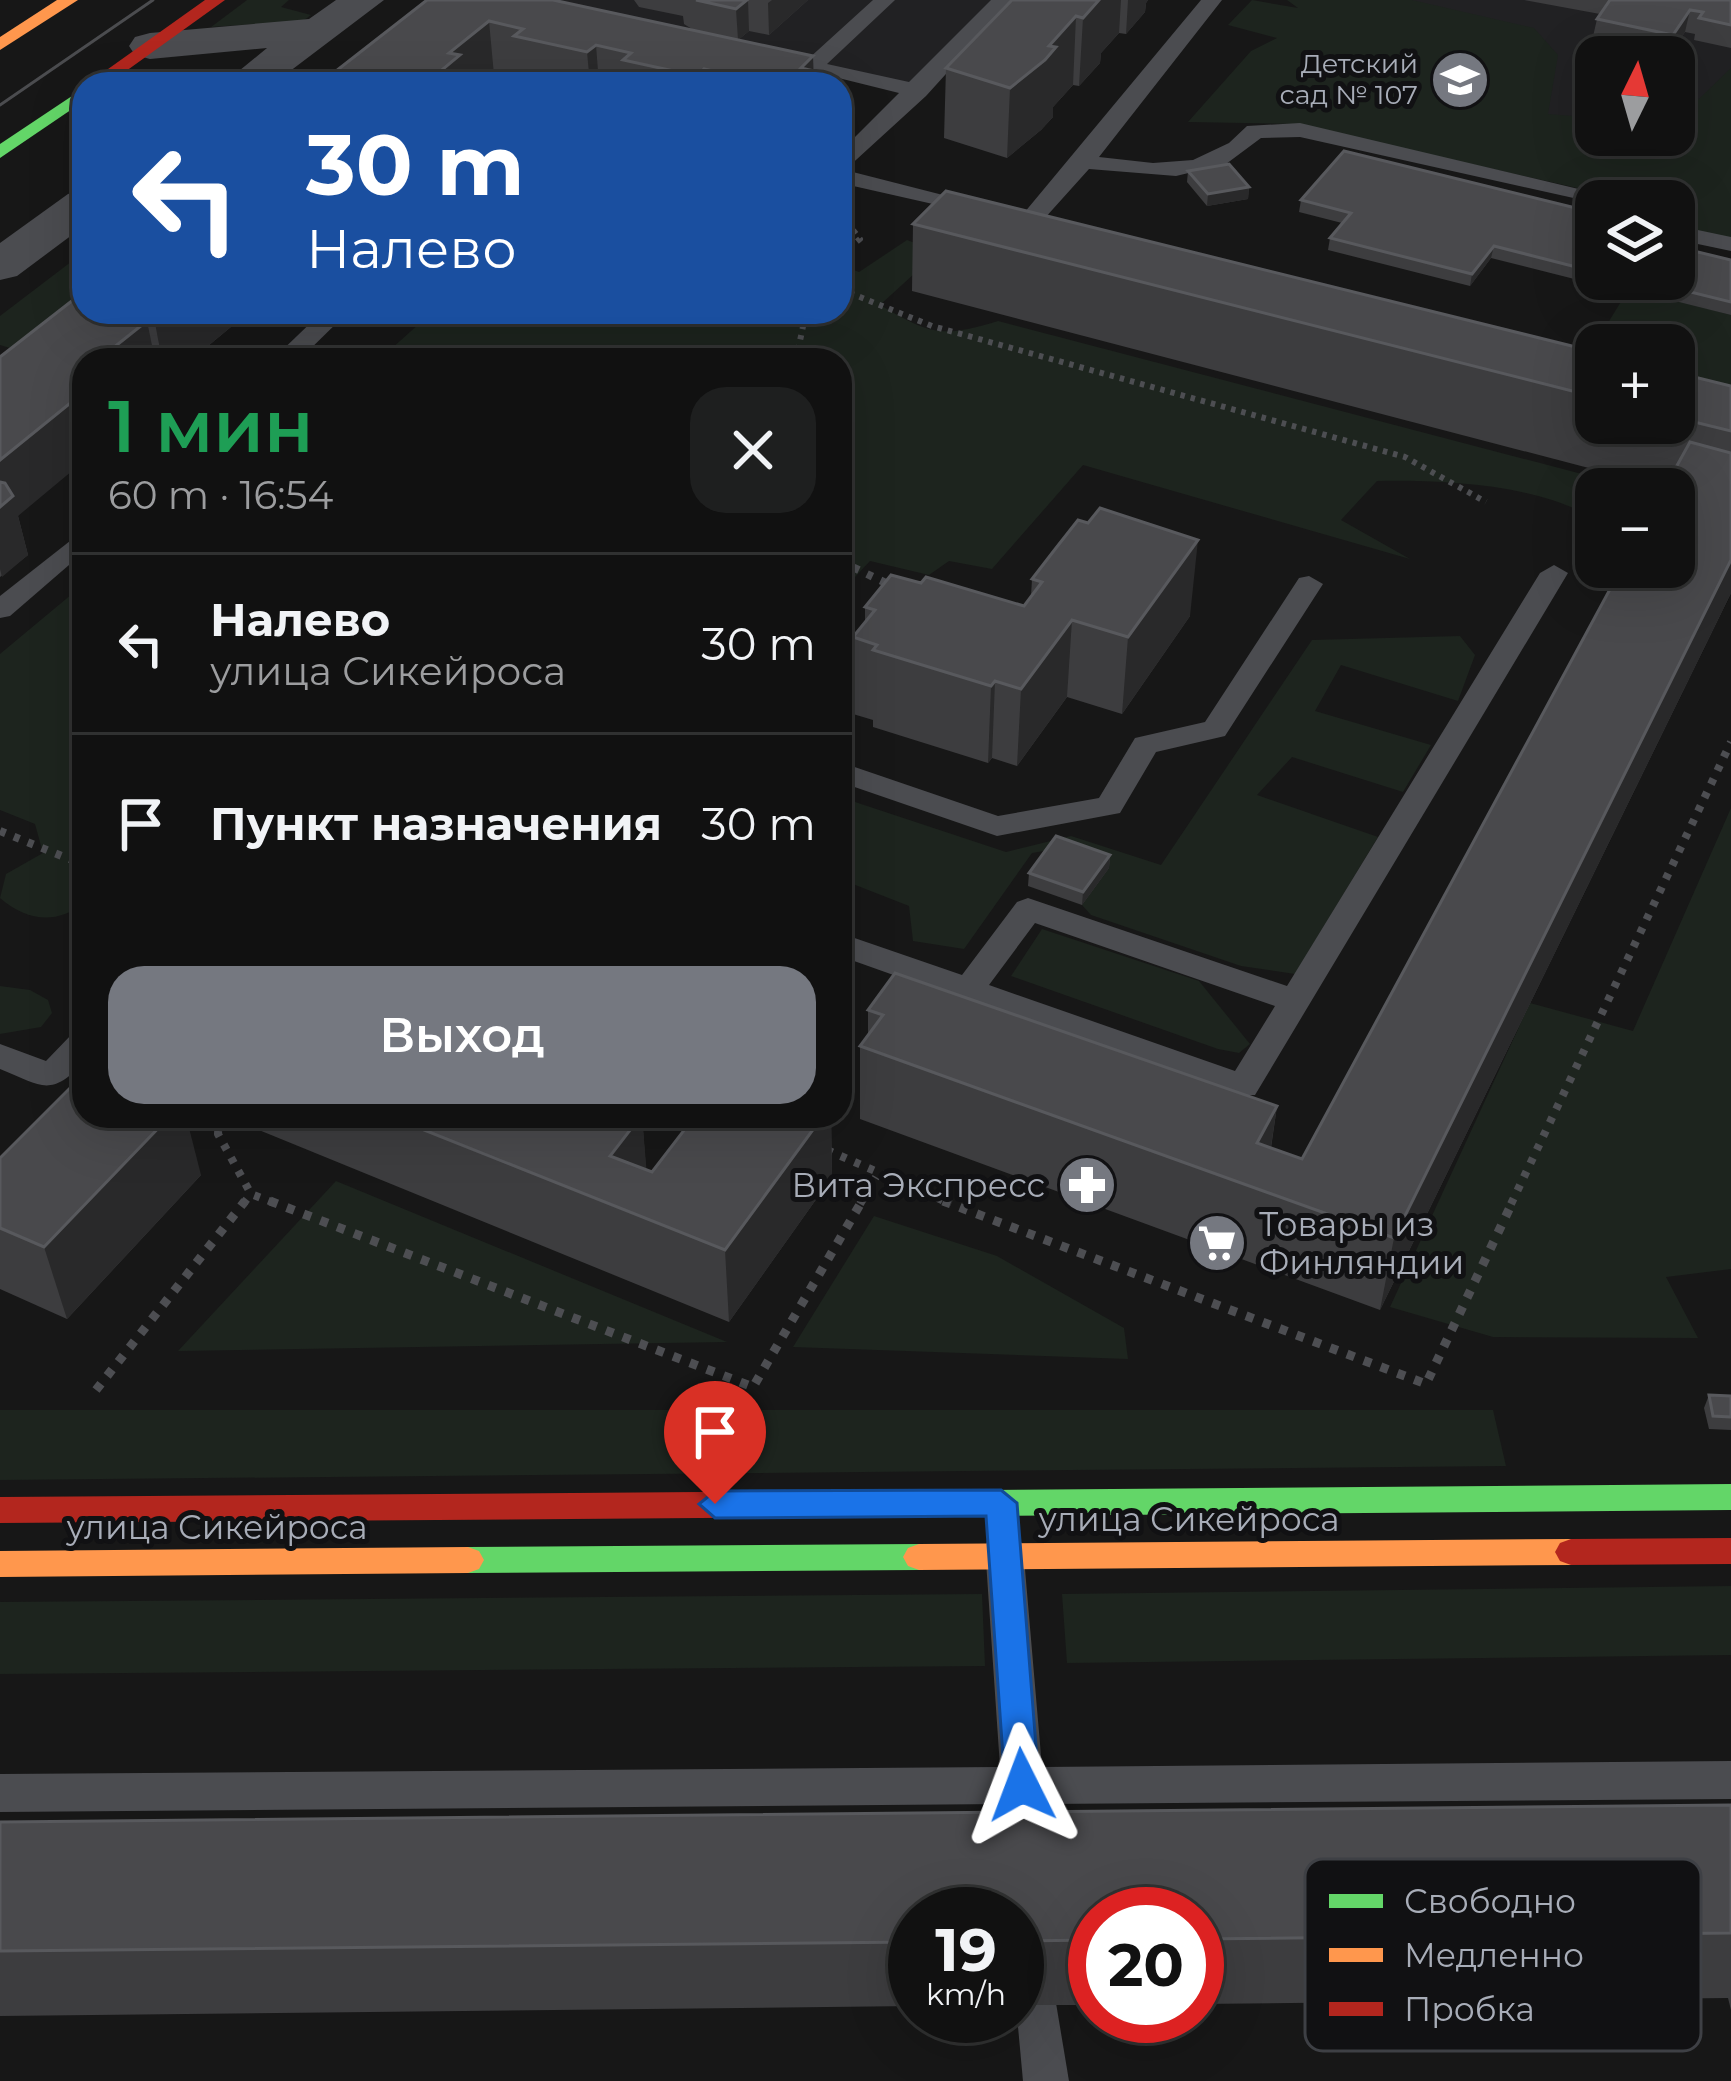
<!DOCTYPE html>
<html lang="ru">
<head>
<meta charset="utf-8">
<style>
	:root { --surface:#111; --page:#1e1f1f; --text:#f1f3f6; --muted:#9c9d9f; --line:#303131; --accent:#757880 }
	body { margin:0; font-family:Montserrat,sans-serif; background:var(--page); color:var(--text); height:100vh; display:flex; flex-direction:column; font-size:45px; white-space:nowrap }
	* { box-sizing:border-box; margin:0 }
	p { font-size:39px; color:var(--muted) }
	.icon { flex:none; width:66px; height:66px; fill:none; stroke:currentColor; stroke-width:2; stroke-linecap:round; stroke-linejoin:round }
	.map { position:relative; flex:1; overflow:hidden }
	.drawer { position:absolute; left:72px; top:348px; width:780px; height:780px; display:flex; flex-direction:column; background:var(--surface); border-radius:36px; box-shadow:0 12px 48px #0002,0 0 0 3px var(--line) }
	.drawer>* { flex:none }
	.banner { position:absolute; left:72px; top:72px; width:780px; height:252px; border-radius:36px; box-shadow:0 12px 48px #0002,0 0 0 3px var(--line); background:#1a4fa0; color:#fff; overflow:hidden }
	.needle { width:78px; rotate:5deg }
	.buttons { position:absolute; left:1575px; top:36px; display:grid; gap:24px }
	.buttons a { display:grid; place-items:center; width:120px; height:120px; border-radius:24px; background:var(--surface); box-shadow:0 12px 48px #0002,0 0 0 3px var(--line); font-size:60px }
	.speed { position:absolute; left:888px; top:1887px; display:flex; gap:24px; font-size:60px; font-weight:700; text-align:center }
	.speed>* { display:grid; place-content:center; width:156px; height:156px; border-radius:50%; background:var(--surface); box-shadow:0 12px 48px #0002,0 0 0 3px var(--line); line-height:1 }
	.speed small { font-size:30px; font-weight:400 }
	.speed .limit { border:18px solid #d22; background:#fff; color:#111 }
	.pin { position:absolute; display:grid; place-items:center; width:102px; height:102px; color:#fff; margin:-123px -51px; border-radius:50% 50% 50% 0; rotate:-45deg; box-shadow:0 0 12px #0007 }
	.pin .icon { rotate:45deg }
	.me { position:absolute; width:132px; margin:-66px; rotate:357deg; stroke-linejoin:round; filter:drop-shadow(0 0 9px #0008) }
	.turn { display:flex; align-items:center; gap:42px; height:252px; padding:0 36px; font-size:54px }
	.turn .icon { width:156px; height:156px; stroke-width:2.5 }
	.turn b { display:block; font-size:84px; line-height:102px }
	.round { display:grid; place-items:center; flex:none; width:126px; height:126px; border-radius:36px; background:var(--page) }
	.head { display:flex; align-items:center; justify-content:space-between; height:204px; padding:0 36px }
	h1 { font-size:72px; font-weight:600; line-height:90px; color:#1e9e55 }
	.primary-button { display:flex; gap:24px; margin-top:auto; padding:24px 36px }
	.primary-button a { flex:1; height:138px; border-radius:36px; background:var(--accent); color:#fff; font-size:48px; font-weight:600; line-height:138px; text-align:center }
	ul { padding:0; list-style:none }
	li { display:flex; align-items:center; gap:36px; height:180px; padding:0 36px; border-top:3px solid var(--line) }
	li div { flex:1 }
	li b { display:block; font-size:45px }
	li em { font-style:normal }
	.map>svg:first-child { display:block }
	.built { fill:#212123; fill-rule:evenodd }
	.green { fill:#1d241e }
	.lines { fill:none; stroke-linecap:round; stroke-linejoin:round }
	.path-far2 { stroke:#4d4e52; stroke-width:6; stroke-dasharray:4.5 6; stroke-linecap:butt }
	.path-far1 { stroke:#4d4e52; stroke-width:8; stroke-dasharray:6 9; stroke-linecap:butt }
	.path { stroke:#4d4e52; stroke-width:9; stroke-dasharray:8 10; stroke-linecap:butt }
	.lane { fill:#4b4c50; fill-rule:evenodd }
	.street { fill:#4b4c50; fill-rule:evenodd }
	.fast { fill:#63d668; fill-rule:evenodd }
	.slow { fill:#ff974d; fill-rule:evenodd }
	.jam { fill:#b3261e; fill-rule:evenodd }
	.tram { stroke:#4b4c4f; stroke-width:3 }
	.wall { fill:#3d3d3f }
	.shaded-wall { fill:#29292a }
	.building { fill:#49494c; stroke:#58595d; stroke-width:3 }
	.route { fill:#1a73e8; stroke:#114b97; stroke-width:3 }
	.labels { text-anchor:middle; stroke-width:10; stroke-linejoin:round; paint-order:stroke }
	.far-poi-label { font-size:27px; fill:#a8adb8; stroke:#111113; text-anchor:end }
	.poi-label { font-size:33px; fill:#a8adb8; stroke:#111113; text-anchor:end }
	.street-label { font-size:33px; fill:#a8adb8; stroke:#111113 }
	.key { fill:#111113; stroke:#3e4045; stroke-width:3 }
	.key-label { font-size:33px; fill:#a8adb8 }
</style>
</head>
<body>
<div class="map">
<svg width="1731" height="2081" viewBox="0 0 1731 2081">
	<rect width="100%" height="100%" fill="#171717"/>
	<g class="built">
		<polygon points="509,0 1013,0 924,91"/>
		<path d="M1300,0H1731V196L1306,102ZM1596,57H1674V135H1596Z"/>
	</g>
	<g class="green">
		<polygon points="247,0 289,0 281,7 311,15 303,21 211,27"/>
		<polygon points="1252,0 1298,8 1287,0 1412,0 1534,28 1558,55 1548,114 1596,118 1596,135 1674,135 1674,123 1731,68 1731,239 1674,227 1674,201 1635,201 1293,124 1188,122 1251,51 1277,38 1228,25"/>
		<path d="M907,240L938,252L880,305C931,335 942,338 998,321L1639,489H1596V520C1540,484 1443,480 1377,481L1341,520L1410,559L1083,465L992,569L949,561L929,575L870,561L840,593V360H379L432,312H840V265L859,272Z"/>
		<polygon points="84,252 84,290 10,348 0,345 0,316"/>
		<polygon points="1630,287 1731,315 1731,397 1674,381 1674,345 1596,345 1596,359 1587,357"/>
		<path d="M84,584V903C56,925 27,921 0,898L6,874L43,853L35,824L0,810V654Z"/>
		<polygon points="1460,636 1475,655 1458,701 1341,665 1315,711 1431,745 1403,792 1292,757 1257,795 1378,837 1295,974 1241,966 1091,915 1082,905 1109,868 1055,849 1032,853 964,949 913,941 909,906 840,879 840,797 1006,852 1071,836 1161,865 1312,640"/>
		<polygon points="1731,808 1731,1269 1666,1277 1698,1338 1493,1337 1390,1307 1530,1003 1633,1031"/>
		<polygon points="1042,929 1199,981 1250,1044 1239,1053 1218,1049 1011,976"/>
		<polygon points="0,986 30,990 48,1000 52,1013 41,1027 0,1034"/>
		<polygon points="336,1181 727,1342 178,1351"/>
		<polygon points="874,1216 997,1256 1124,1328 1128,1359 793,1347"/>
		<polygon points="0,1410 1493,1410 1506,1466 0,1480"/>
		<polygon points="1731,1586 1731,1655 1067,1663 1062,1594"/>
		<polygon points="982,1594 985,1666 0,1674 0,1602"/>
	</g>
	<g class="lines">
		<g class="path-far2">
			<polyline points="840,214 860,239 840,255"/>
			<polyline points="840,289 932,326 1405,457 1486,502"/>
			<polyline points="796,360 806,312"/>
		</g>
		<g class="path-far1">
			<polyline points="840,561 890,585"/>
			<polyline points="0,831 84,865"/>
			<polyline points="219,1116 218,1134 251,1194 277,1204"/>
			<polyline points="827,1150 951,1204"/>
			<polyline points="243,1204 251,1194"/>
			<polyline points="860,1204 876,1177"/>
			<polyline points="1511,1204 1731,742"/>
		</g>
		<g class="path">
			<polyline points="270,1201 753,1387 862,1201"/>
			<polyline points="943,1201 1426,1384 1513,1201"/>
			<polyline points="96,1390 245,1201"/>
		</g>
		<g class="lane">
			<polygon points="873,0 895,0 827,64 909,82 991,0 1013,0 926,96 845,170 986,206 986,216 840,183 840,152 899,93 762,59 773,53 807,60"/>
			<polygon points="1201,0 1222,0 1099,157 1153,163 1193,160 1229,143 1247,126 1300,123 1629,201 1596,203 1300,137 1261,138 1226,164 1176,176 1089,169 1035,229 1019,229 1019,219"/>
			<polygon points="1674,225 1731,237 1731,251 1674,239"/>
			<polygon points="322,312 348,312 299,360 272,360"/>
			<polygon points="84,530 84,552 10,616 0,618 0,596"/>
			<path d="M1554,565L1568,573L1255,1095H1231L840,956V933L962,975L1017,902L1028,898L1287,986L1540,573ZM1035,923L1275,1006L1235,1071L989,985Z"/>
			<polygon points="1309,576 1323,584 1225,736 1156,752 1120,813 997,836 840,782 840,762 998,816 1099,798 1135,738 1205,722 1299,578"/>
			<path d="M84,1030V1062C50,1098 42,1086 0,1069V1044L46,1061L72,1034Z"/>
			<polygon points="1004,1530 1018,1535 1023,1546 1042,1767 1731,1761 1731,1799 1045,1804 1039,1819 1024,1825 1009,1819 1003,1804 0,1812 0,1774 1000,1767 985,1546 990,1535"/>
			<polygon points="1038,1985 1054,1991 1069,2081 1023,2081 1017,2016 1022,1991"/>
		</g>
		<g class="street">
			<polygon points="336,0 384,0 273,84 223,84 267,48 150,59 135,55 129,46 135,37 150,33 309,19"/>
			<polygon points="84,190 84,226 17,276 0,280 0,243 68,194"/>
		</g>
		<g class="fast">
			<polygon points="84,88 84,101 0,158 0,144"/>
			<polygon points="1731,1484 1731,1510 990,1516 979,1512 974,1503 979,1494 990,1490"/>
			<polygon points="919,1544 930,1548 935,1557 930,1566 919,1570 468,1573 457,1569 452,1560 457,1551 468,1547"/>
		</g>
		<g class="slow">
			<polygon points="57,0 78,0 0,50 0,37"/>
			<polygon points="1571,1539 1582,1543 1587,1552 1582,1561 1571,1565 919,1570 908,1566 903,1557 908,1548 919,1544"/>
			<polygon points="468,1547 479,1551 484,1560 479,1569 468,1573 0,1577 0,1551"/>
		</g>
		<g class="jam">
			<polygon points="205,0 225,0 108,84 87,84"/>
			<polygon points="990,1490 1001,1494 1006,1503 1001,1512 990,1516 0,1523 0,1497"/>
			<polygon points="1731,1538 1731,1564 1571,1565 1560,1561 1555,1552 1560,1543 1571,1539"/>
		</g>
		<polyline class="tram" points="0,105 153,0"/>
	</g>
	<g class="wall">
		<polygon points="427,0 695,31 684,24 683,16 639,7 634,0 808,0 769,35 749,31 738,40 813,56 813,70 832,75 832,84 519,84 519,80 494,75 483,84 328,84 327,78"/>
		<polygon points="1012,0 1148,0 1146,3 1145,12 1126,34 1119,33 1101,53 1100,63 1079,86 1073,85 1053,107 1053,117 1041,130 1007,158 944,138 946,68"/>
		<polygon points="1524,0 1731,0 1731,48 1694,40 1695,34 1685,32 1668,57 1592,41 1597,19 1600,14"/>
		<polygon points="1188,171 1249,187 1248,199 1207,206 1187,182"/>
		<polygon points="1301,200 1596,213 1596,279 1598,279 1594,284 1491,258 1470,286 1328,250 1330,238 1342,223 1299,212"/>
		<polygon points="913,224 1596,352 1596,423 1674,423 1674,372 1731,386 1731,593 1380,1310 860,1119 860,1046 868,1036 868,1010 1277,1106 1271,1148 1302,1159 1665,488 912,291"/>
		<polygon points="1731,260 1731,315 1651,295 1654,283"/>
		<polygon points="84,282 84,312 249,312 191,360 84,360 18,516 28,555 0,577 0,357 75,299 73,291"/>
		<polygon points="1088,523 1190,616 1122,714 1067,697 1017,766 992,758 988,763 873,727 873,720 853,714 853,637 865,623 865,607 921,583 1024,606 1031,596 1032,579"/>
		<polygon points="1110,855 1109,868 1082,905 1028,886 1029,873"/>
		<polygon points="247,1116 642,1116 646,1170 652,1172 695,1116 831,1116 832,1177 729,1322 249,1126"/>
		<polygon points="0,1158 201,1175 67,1319 0,1289"/>
		<polygon points="1709,1395 1731,1396 1731,1430 1709,1429 1704,1408"/>
		<polygon points="1731,1805 1731,2010 1728,1998 1197,2004 1197,1914 1095,1914 1095,2005 1017,2005 1017,1914 915,1914 915,2006 0,2016 0,1822"/>
	</g>
	<g class="shaded-wall">
		<polygon points="748,0 749,31 738,40 736,9"/>
		<polygon points="772,0 808,0 769,35 768,3"/>
		<polygon points="1097,0 1121,0 1119,33 1101,53 1100,63 1079,86 1083,18"/>
		<polygon points="1128,0 1148,0 1146,3 1145,12 1126,34"/>
		<polygon points="1690,10 1685,32 1668,57 1673,35"/>
		<polygon points="1076,16 1073,85 1053,107 1053,117 1041,130 1007,158 1010,88"/>
		<polygon points="489,21 494,75 483,84 425,84 449,53"/>
		<polygon points="596,45 599,84 590,84 587,52"/>
		<polygon points="813,56 814,84 801,68"/>
		<polygon points="704,69 705,84 697,84 697,76"/>
		<polygon points="1249,187 1248,199 1207,206 1208,194"/>
		<polygon points="1494,246 1491,258 1470,286 1472,274"/>
		<polygon points="169,312 249,312 191,360 162,360 155,323"/>
		<polygon points="147,321 155,360 98,360"/>
		<polygon points="84,392 84,461 18,516 28,555 2,577 0,569 0,460"/>
		<polygon points="1198,540 1190,616 1122,714 1128,637"/>
		<polygon points="1731,560 1731,593 1380,1310 1394,1238"/>
		<polygon points="1072,620 1067,697 1017,766 1021,689"/>
		<polygon points="995,681 992,758 988,763 991,686"/>
		<polygon points="1110,855 1109,868 1082,905 1083,892"/>
		<polygon points="1277,1106 1266,1179 1257,1143"/>
		<polygon points="170,1116 186,1116 201,1175 67,1319 44,1247"/>
		<polygon points="642,1116 648,1188 610,1156"/>
		<polygon points="823,1116 831,1116 832,1177 729,1322 725,1250"/>
	</g>
	<g class="building">
		<polygon points="427,0 553,0 813,56 801,68 832,75 823,84 738,84 744,78 704,69 697,76 623,60 631,53 596,45 587,52 514,36 523,29 489,21 449,53 460,55 425,84 353,84 327,78"/>
		<polygon points="696,0 747,0 736,9"/>
		<polygon points="1012,0 1099,0 1083,18 1076,16 1049,46 1056,47 1045,60 1010,88 946,68"/>
		<polygon points="1610,0 1731,0 1731,25 1699,18 1703,12 1690,10 1673,35 1597,19"/>
		<polygon points="1344,151 1596,213 1596,272 1494,246 1472,274 1330,238 1351,213 1301,200"/>
		<polygon points="1229,164 1249,187 1208,194 1188,171"/>
		<polygon points="946,191 1596,352 1596,397 913,224"/>
		<polygon points="1677,247 1731,260 1731,302 1654,283 1656,279 1674,279 1674,251"/>
		<polygon points="84,282 84,312 169,312 155,323 147,321 98,360 84,360 84,392 0,460 0,357 82,293 73,291"/>
		<polygon points="1674,372 1731,386 1731,431 1674,417"/>
		<polygon points="1690,442 1731,453 1731,560 1394,1238 860,1046 883,1015 868,1010 895,973 1277,1106 1257,1143 1302,1159 1622,567 1674,567 1674,489 1664,489"/>
		<polygon points="0,482 5,483 13,496 0,507"/>
		<polygon points="1100,508 1198,540 1128,637 1072,620 1021,689 995,681 991,686 873,650 877,645 853,637 875,610 865,607 891,575 921,583 926,577 1024,606 1042,582 1032,579 1056,548 1078,520 1088,523"/>
		<polygon points="1056,836 1110,855 1083,892 1029,873"/>
		<polygon points="84,1074 84,1116 170,1116 44,1247 0,1228 0,1158"/>
		<polygon points="389,1116 641,1116 610,1156 652,1172 695,1116 823,1116 725,1250"/>
		<polygon points="1709,1395 1731,1396 1731,1417 1713,1416"/>
		<polygon points="1731,1805 1731,1933 1197,1939 1197,1914 1095,1914 1095,1940 1017,1941 1017,1914 915,1914 915,1942 0,1951 0,1822"/>
	</g>
	<polygon class="route" points="1001,1490 1017,1503 1039,1785 1034,1796 1022,1801 1010,1796 1005,1785 986,1516 715,1518 699,1504 715,1491"/>
	<defs>
		<g id="school-disc" transform="scale(3)"><circle r="9.5" fill="#757880" stroke="#111113"/><path d="M0-5L7-2L0 1L-7-2ZM-4 1L0 2.5L4 1V4Q0 6-4 4Z" fill="#fff"/></g>
		<g id="pharmacy-disc" transform="scale(3)"><circle r="9.5" fill="#757880" stroke="#111113"/><path d="M-2-6h4v4h4v4h-4v4h-4v-4h-4v-4h4Z" fill="#fff"/></g>
		<g id="supermarket-disc" transform="scale(3)"><circle r="9.5" fill="#757880" stroke="#111113"/><path d="M-6-5.5h2.5l.6 2H6L4.5 2H-2.5L-4.4-4H-6ZM-1.5 3.2a1.3 1.3 0 1 0 .1 0ZM3 3.2a1.3 1.3 0 1 0 .1 0Z" fill="#fff"/></g>
	</defs>
	<g fill-rule="evenodd">
		<use href="#school-disc" x="1460" y="80"/>
		<use href="#pharmacy-disc" x="1087" y="1185"/>
		<use href="#supermarket-disc" x="1217" y="1243"/>
	</g>
	<g class="labels">
		<g class="far-poi-label">
			<text x="1418" y="73">Детский<tspan x="1418" dy="31">сад № 107</tspan></text>
		</g>
		<g class="poi-label">
			<text x="1045" y="1197">Вита Экспресс</text>
			<text x="1259" y="1236" text-anchor="start">Товары из<tspan x="1259" dy="38">Финляндии</tspan></text>
		</g>
		<g class="street-label">
			<text x="1189" y="1531">улица Сикейроса</text>
			<text x="217" y="1539">улица Сикейроса</text>
		</g>
	</g>
	<rect x="1305" y="1859" width="396" height="192" rx="18" class="key"/>
	<rect x="1329" y="1894" width="54" height="14" fill="#63d668"/>
	<rect x="1329" y="1948" width="54" height="14" fill="#ff974d"/>
	<rect x="1329" y="2002" width="54" height="14" fill="#b3261e"/>
	<g class="key-label">
		<text x="1404" y="1913">Свободно</text>
		<text x="1404" y="1967">Медленно</text>
		<text x="1404" y="2021">Пробка</text>
	</g>
</svg>
<div class="buttons">
<a><svg class="needle" viewBox="-14 -14 28 28"><path d="M0-13l5 13h-10z" fill="#e53935"/><path d="M0 13l5-13h-10z" fill="#9c9d9f"/></svg></a>
<a><svg class="icon" aria-label="layers" viewBox="0 0 24 24"><path d="M12 4l9 5-9 5-9-5zM3 14l9 5 9-5"/></svg></a>
<a>+</a>
<a>−</a>
</div>
<div class="speed"><div>19<small>km/h</small></div><div class="limit">20</div></div>
<div class="pin" style="left:715px;top:1504px;background:#d93025"><svg class="icon" aria-label="arrive" viewBox="0 0 24 24"><path d="M6 21V4h12l-3 4 3 4H6"/></svg></div>
<svg class="me" style="left:1022px;top:1785px" viewBox="-20 -20 40 40"><path d="M0-17L14 15 0 8-14 15z" fill="#1a73e8" stroke="#fff" stroke-width="4"/></svg>
<div class="banner">
<div class="turn"><svg class="icon" aria-label="left" viewBox="0 0 24 24"><path d="M17 20v-9H6M10 6l-5 5 5 5"/></svg><div><b>30 m</b>Налево</div></div>
</div>
<section class="drawer">
<div class="head"><div><h1>1 мин</h1><p>60 m · 16:54</p></div><a class="round"><svg class="icon" aria-label="close" viewBox="0 0 24 24"><path d="M6 6l12 12M18 6L6 18"/></svg></a></div>
<ul>
<li><svg class="icon" aria-label="left" viewBox="0 0 24 24"><path d="M17 20v-9H6M10 6l-5 5 5 5"/></svg><div><b>Налево</b><p>улица Сикейроса</p></div><em>30 m</em></li>
<li><svg class="icon" aria-label="arrive" viewBox="0 0 24 24"><path d="M6 21V4h12l-3 4 3 4H6"/></svg><div><b>Пункт назначения</b></div><em>30 m</em></li>
</ul>
<div class="primary-button"><a>Выход</a></div>
</section>
</div>
</body>
</html>
